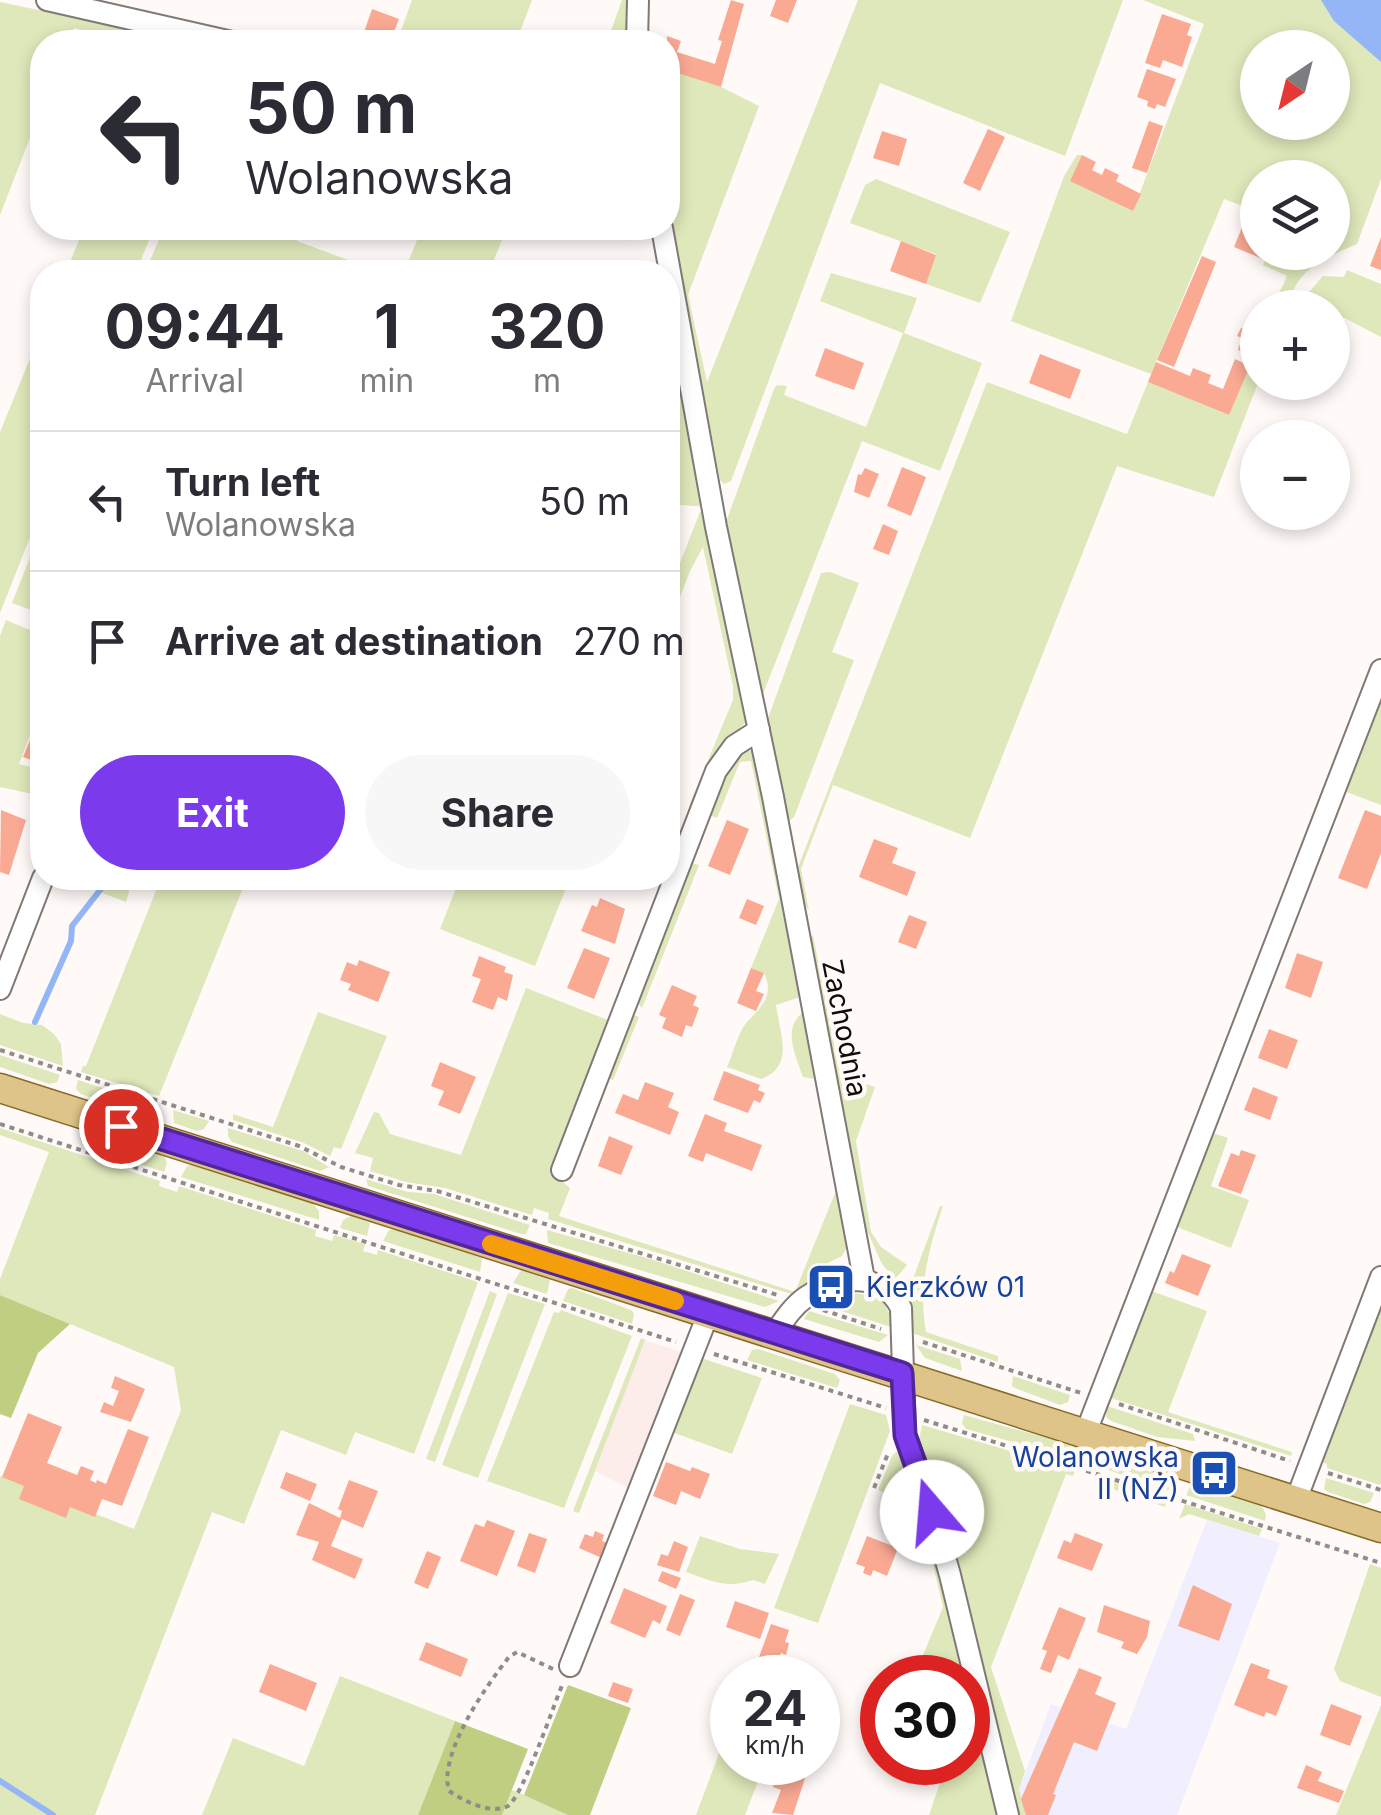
<!DOCTYPE html>
<html lang="en">
<head>
<meta charset="utf-8">
<style>
	:root { --surface:#fff; --page:#f7f7f7; --text:#2b2b33; --muted:#7c7c81; --line:#e1e1e2; --accent:#7c3aed }
	body { margin:0; font-family:Inter,sans-serif; background:var(--page); color:var(--text); height:100vh; display:flex; flex-direction:column; font-size:38px; white-space:nowrap }
	* { box-sizing:border-box; margin:0 }
	p { font-size:32px; color:var(--muted) }
	.icon { flex:none; width:55px; height:55px; fill:none; stroke:currentColor; stroke-width:2; stroke-linecap:round; stroke-linejoin:round }
	.map { position:relative; flex:1; overflow:hidden }
	.panel { position:absolute; left:30px; top:260px; width:650px; height:630px; display:flex; flex-direction:column; background:var(--surface); border-radius:40px; box-shadow:0 5px 15px #0003 }
	.panel>* { flex:none }
	.banner { position:absolute; left:30px; top:30px; width:650px; height:210px; border-radius:40px; box-shadow:0 5px 15px #0003; background:#fff; color:var(--text); overflow:hidden }
	.needle { width:65px; rotate:215deg }
	.fabs { position:absolute; left:1240px; top:30px; display:grid; gap:20px }
	.fabs a { display:grid; place-items:center; width:110px; height:110px; border-radius:50%; background:var(--surface); box-shadow:0 5px 15px #0003; font-size:50px }
	.speed { position:absolute; left:710px; top:1655px; display:flex; gap:20px; font-size:50px; font-weight:700; text-align:center }
	.speed>* { display:grid; place-content:center; width:130px; height:130px; border-radius:50%; background:var(--surface); box-shadow:0 5px 15px #0003; line-height:1 }
	.speed small { font-size:25px; font-weight:400 }
	.speed .limit { border:15px solid #d22; background:#fff; color:#111 }
	.pin { position:absolute; display:grid; place-items:center; width:85px; height:85px; color:#fff; margin:-42px; border:5px solid #fff; border-radius:50%; box-shadow:0 2px 10px #0007 }
	.me { position:absolute; width:110px; margin:-55px; rotate:342deg; stroke-linejoin:round; filter:drop-shadow(0 0 8px #0008) }
	.turn { display:flex; align-items:center; gap:35px; height:210px; padding:0 50px; font-size:45px }
	.turn .icon { width:130px; height:130px; stroke-width:2.5 }
	.turn b { display:block; font-size:70px; line-height:85px }
	.eta { display:flex; justify-content:space-evenly; align-items:center; height:170px; text-align:center }
	.eta b { font-size:60px; font-weight:700; line-height:70px }
	.cta { display:flex; gap:20px; margin-top:auto; padding:20px 50px }
	.cta a { flex:1; height:115px; border-radius:60px; background:var(--accent); color:#fff; font-size:40px; font-weight:700; line-height:115px; text-align:center }
	.cta a+a { background:var(--page); color:var(--text) }
	ul { padding:0; list-style:none }
	li { display:flex; align-items:center; gap:30px; height:140px; padding:0 50px; border-top:2px solid var(--line) }
	li div { flex:1 }
	li b { display:block; font-size:38px }
	li em { font-style:normal }
	.map>svg:first-child { display:block }
	.commercial { fill:#fdedea }
	.industrial { fill:#f1effd }
	.green { fill:#dee8ba; fill-rule:evenodd }
	.forest { fill:#bfce81 }
	.water { fill:#94b6f7 }
	.lines { fill:none; stroke-linecap:round; stroke-linejoin:round }
	.stream { stroke:#94b6f7; stroke-width:6 }
	.building { fill:#faa993 }
	.minor-casing { stroke:#807976; stroke-width:24 }
	.major-casing { stroke:#876a28; stroke-width:31 }
	.path { stroke:#908c8a; stroke-width:4; stroke-dasharray:5 5; stroke-linecap:butt }
	.minor { stroke:#fff; stroke-width:20 }
	.major { stroke:#dec488; stroke-width:28 }
	.route-casing { stroke:#51269a; stroke-width:25 }
	.route { stroke:#7c3aed; stroke-width:18 }
	.slow { stroke:#f59e0b; stroke-width:18 }
	.labels { text-anchor:middle; stroke-width:9; stroke-linejoin:round; paint-order:stroke }
	.street-label { font-size:28px; fill:#0f0c0b; stroke:#fffaf8 }
	.transit-label { font-size:28px; fill:#164399; stroke:#fffaf8; text-anchor:start }
</style>
</head>
<body>
<div class="map">
<svg width="1381" height="1815" viewBox="0 0 1381 1815">
	<rect width="100%" height="100%" fill="#fffaf8"/>
	<polygon class="commercial" points="645,1340 685,1353 632,1490 595,1471"/>
	<polygon class="industrial" points="1207,1520 1280,1543 1177,1815 1026,1815 1019,1789 1051,1704 1126,1729"/>
	<g class="green">
		<polygon points="412,0 532,0 516,42 397,42"/>
		<polygon points="622,0 630,0 626,17 628,42 607,42"/>
		<polygon points="858,0 1123,0 1065,156 880,83 731,481 724,484 720,480 668,206 668,70 721,87 759,106 688,295 707,382"/>
		<path d="M1143,0H1381V179L1357,244C1324,258 1295,270 1288,307H1273L1287,276L1263,265L1268,253L1332,252V178H1258L1257,211L1224,199L1151,374L1011,321L1064,176L1077,155H1082L1071,180L1133,211L1204,24ZM1258,48H1332V122H1258Z"/>
		<polygon points="0,2 162,36 160,42 135,42 74,28 68,42 42,42 42,107 0,215"/>
		<polygon points="876,179 1010,232 980,303 926,284 936,254 850,223 865,185"/>
		<polygon points="84,228 154,228 136,272 66,272"/>
		<polygon points="164,228 302,228 297,241 380,272 145,272"/>
		<polygon points="422,228 507,228 489,272 404,272"/>
		<polygon points="1347,270 1381,284 1381,337 1333,312 1332,308 1325,307 1305,297 1323,276 1344,277"/>
		<polygon points="831,273 917,298 904,333 982,363 940,471 862,441 763,694 759,693 725,525 774,389 777,385 787,386 784,395 866,427 903,333 820,301"/>
		<polygon points="668,303 707,507 668,504"/>
		<polygon points="42,329 42,507 0,613 0,432"/>
		<polygon points="1257,348 1258,383 1214,497 1117,466 970,838 833,785 801,869 809,911 801,898 798,867 987,382 1127,434 1148,382 1229,415"/>
		<polygon points="700,512 708,513 748,720 727,741 695,808 689,806 733,700 733,686 703,547 690,571 668,628 668,565 678,568"/>
		<polygon points="42,527 42,614 12,603"/>
		<polygon points="830,572 859,583 832,652 854,660 794,817 790,820 785,816 767,721 821,573"/>
		<polygon points="6,620 42,635 42,704 19,764 42,770 42,796 0,787 0,636"/>
		<polygon points="1381,684 1381,805 1344,791"/>
		<path d="M744,749L754,752L803,996L776,1005C780,1035 795,1066 761,1079L727,1067C733,1054 738,1032 747,1022C761,1007 775,996 764,973L751,968L779,899L751,761L740,762L717,818L707,814L727,765Z"/>
		<polygon points="688,862 699,865 642,1008 636,1001"/>
		<polygon points="63,878 133,878 126,902"/>
		<polygon points="161,878 247,878 159,1096 81,1072 83,1066 86,1066"/>
		<polygon points="460,878 570,878 535,966 440,929"/>
		<polygon points="813,935 840,1075 875,1087 856,1141 871,1232 881,1247 907,1265 895,1279 882,1264 865,1226 809,938"/>
		<polygon points="526,988 613,1022 558,1178 570,1188 559,1216 795,1292 837,1188 820,1102 825,1104 852,1247 847,1247 842,1256 807,1273 809,1280 794,1295 548,1219 549,1213 534,1208 532,1215 445,1188 406,1182 370,1171 373,1158 355,1153 374,1112 379,1113 390,1134 461,1155"/>
		<polygon points="318,1012 387,1036 341,1149 334,1147 330,1156 304,1143 233,1120 233,1114 273,1127"/>
		<path d="M802,1013L815,1079L803,1077C796,1056 782,1030 802,1013Z"/>
		<polygon points="0,1014 23,1023 42,1025 54,1034 61,1044 63,1066 0,1045"/>
		<polygon points="633,1015 639,1017 613,1080 606,1077 629,1017"/>
		<polygon points="0,1055 60,1075 57,1082 49,1084 0,1067"/>
		<polygon points="78,1080 156,1105 151,1114 145,1115 81,1094 76,1089"/>
		<polygon points="173,1110 209,1121 204,1129 197,1131 174,1123"/>
		<polygon points="0,1128 160,1181 159,1186 177,1192 179,1186 316,1230 315,1236 332,1241 334,1235 365,1244 363,1251 377,1255 378,1250 478,1282 414,1454 355,1432 346,1455 281,1430 244,1524 212,1512 95,1815 0,1815 0,1476 134,1529 181,1410 174,1367 0,1295 0,1279 49,1152 0,1135"/>
		<polygon points="228,1128 303,1151 329,1167 320,1171 232,1142 228,1136"/>
		<polygon points="1213,1133 1228,1138 1211,1186 1249,1200 1231,1248 1177,1227"/>
		<polygon points="80,1138 122,1143 165,1157 167,1163 164,1172 82,1145"/>
		<polygon points="195,1164 312,1203 319,1211 319,1220 181,1177 187,1166"/>
		<polygon points="366,1179 408,1192 434,1194 530,1225 526,1234 521,1234 368,1186"/>
		<path d="M940,1206H943C929,1248 918,1288 926,1332L998,1356V1362L912,1333L911,1284Z"/>
		<polygon points="351,1216 370,1223 367,1236 340,1228 343,1220"/>
		<polygon points="396,1229 482,1258 480,1272 383,1241 389,1230"/>
		<polygon points="547,1230 650,1259 779,1301 765,1307 548,1243"/>
		<polygon points="521,1270 550,1280 547,1294 513,1283"/>
		<polygon points="572,1288 631,1310 634,1314 632,1324 563,1301 568,1289"/>
		<polygon points="1146,1289 1207,1311 1168,1412 1292,1452 1291,1456 1111,1398 1112,1393 1107,1392"/>
		<polygon points="490,1291 497,1294 435,1462 426,1459"/>
		<polygon points="508,1293 545,1304 478,1478 442,1465"/>
		<polygon points="852,1293 879,1296 890,1314 891,1327 820,1304"/>
		<polygon points="1381,1293 1381,1483 1380,1485 1327,1468 1327,1464 1317,1460"/>
		<polygon points="561,1310 632,1336 564,1508 487,1481 554,1312 559,1313"/>
		<polygon points="809,1311 888,1335 879,1342 804,1319"/>
		<polygon points="641,1338 645,1340 579,1513 573,1511"/>
		<polygon points="916,1345 960,1359 962,1371 925,1358"/>
		<polygon points="758,1349 835,1374 840,1380 837,1388 747,1360 752,1350"/>
		<polygon points="698,1357 762,1378 732,1454 669,1431"/>
		<polygon points="1013,1376 1070,1395 1068,1402 1060,1405 1015,1388 1012,1386"/>
		<polygon points="850,1404 886,1415 890,1431 818,1623 774,1608"/>
		<polygon points="1107,1406 1193,1434 1195,1441 1157,1437 1111,1421 1106,1417"/>
		<polygon points="964,1415 1080,1447 1080,1461 966,1429 962,1423"/>
		<polygon points="922,1425 1075,1470 1073,1476 1066,1474 991,1667 1025,1771 1019,1789 1026,1815 1014,1815 942,1509 918,1445"/>
		<polygon points="896,1452 902,1454 916,1483 966,1677 914,1677 943,1607 919,1506 878,1490 892,1456"/>
		<polygon points="1105,1455 1169,1476 1172,1481 1169,1490 1096,1466"/>
		<polygon points="1097,1477 1167,1499 1165,1507 1095,1483"/>
		<polygon points="1326,1478 1374,1493 1370,1502 1364,1504 1328,1492 1324,1489"/>
		<polygon points="1196,1483 1261,1505 1266,1514 1265,1521 1186,1495 1191,1485"/>
		<polygon points="1185,1504 1262,1529 1259,1536 1189,1514 1179,1519"/>
		<path d="M700,1536L740,1549L779,1554L765,1584L753,1580C727,1589 711,1581 686,1572Z"/>
		<polygon points="1370,1564 1381,1568 1381,1697 1340,1681 1334,1669"/>
		<polygon points="340,1676 455,1721 418,1815 202,1815 233,1738 304,1766"/>
		<polygon points="968,1683 997,1815 929,1815 947,1763 968,1762"/>
		<polygon points="1381,1705 1381,1815 1336,1815"/>
		<polygon points="732,1719 732,1762 765,1763 745,1815 696,1815"/>
		<polygon points="512,1790 569,1813 568,1815 502,1815"/>
	</g>
	<g class="forest">
		<polygon points="0,1295 70,1324 38,1353 11,1418 0,1414"/>
		<polygon points="568,1685 631,1708 590,1815 568,1815 524,1795"/>
		<polygon points="455,1721 528,1749 502,1815 418,1815"/>
	</g>
	<polygon class="water" points="1321,0 1381,0 1381,62 1334,21"/>
	<g class="lines">
		<g class="stream">
			<polyline points="35,1022 71,941 72,926 104,885 105,878"/>
			<polyline points="0,1781 53,1815"/>
		</g>
	</g>
	<g class="building">
		<polygon points="731,0 744,4 721,87 668,70 667,36 681,41 677,52 715,64 722,41 718,40"/>
		<polygon points="776,0 797,0 788,23 770,16"/>
		<polygon points="372,9 399,19 390,42 361,41"/>
		<polygon points="1162,14 1191,24 1187,35 1192,37 1182,67 1163,60 1160,68 1145,63"/>
		<polygon points="1147,69 1176,79 1165,107 1157,104 1155,109 1147,106 1148,101 1137,97"/>
		<polygon points="1149,121 1163,126 1147,173 1132,168"/>
		<polygon points="988,129 1005,137 980,191 963,183"/>
		<polygon points="882,131 907,139 899,166 873,158"/>
		<polygon points="1082,155 1096,162 1092,170 1102,175 1105,168 1119,175 1116,181 1141,194 1133,211 1070,181"/>
		<polygon points="1245,220 1258,225 1258,252 1268,252 1265,260 1234,247"/>
		<polygon points="1381,237 1381,270 1370,266"/>
		<polygon points="901,241 936,255 926,284 890,271"/>
		<polygon points="1202,256 1216,262 1174,367 1157,360"/>
		<polygon points="608,264 628,272 605,272"/>
		<polygon points="1250,317 1258,320 1258,348 1254,356 1238,350 1242,338 1237,336 1241,328 1246,329"/>
		<polygon points="825,348 864,363 854,390 815,376"/>
		<polygon points="1040,354 1081,370 1070,399 1029,383"/>
		<polygon points="1235,359 1250,366 1229,415 1148,382 1156,362 1190,376 1193,368 1211,375 1208,383 1223,389"/>
		<polygon points="902,467 926,477 911,516 887,506"/>
		<polygon points="865,468 879,474 869,498 854,492 858,474 861,475"/>
		<polygon points="883,524 898,531 889,555 873,549"/>
		<polygon points="37,723 42,726 42,764 23,757"/>
		<polygon points="1,810 26,820 9,875 0,872"/>
		<polygon points="1365,810 1381,816 1381,853 1367,889 1338,878"/>
		<polygon points="727,820 749,829 730,875 708,866"/>
		<polygon points="874,839 898,848 892,863 916,872 907,896 859,877"/>
		<polygon points="600,898 625,909 615,944 581,931 592,905 597,907"/>
		<polygon points="747,899 764,906 756,925 739,918"/>
		<polygon points="909,915 927,922 916,949 898,942"/>
		<polygon points="584,948 610,958 594,999 567,988"/>
		<polygon points="1297,953 1323,962 1311,998 1285,988"/>
		<polygon points="479,956 506,967 504,972 513,975 507,1001 498,997 493,1010 472,1002 481,979 472,976"/>
		<polygon points="359,960 390,972 378,1002 348,990 351,984 340,980 347,962 357,966"/>
		<polygon points="751,968 764,973 756,991 764,994 756,1011 737,1003"/>
		<polygon points="672,985 697,996 693,1005 699,1008 692,1027 686,1025 682,1037 662,1028 666,1018 659,1015"/>
		<polygon points="1269,1029 1298,1040 1287,1069 1258,1058"/>
		<polygon points="440,1062 476,1077 460,1114 438,1105 444,1091 431,1086"/>
		<polygon points="724,1071 760,1085 758,1090 765,1093 760,1103 754,1100 748,1113 713,1100"/>
		<polygon points="645,1082 674,1093 668,1107 679,1112 670,1135 615,1113 623,1094 638,1100"/>
		<polygon points="1253,1087 1278,1097 1270,1120 1244,1110"/>
		<polygon points="705,1114 727,1123 724,1131 762,1145 752,1171 706,1153 703,1162 688,1156"/>
		<polygon points="609,1136 633,1146 621,1175 598,1166"/>
		<polygon points="1241,1150 1256,1155 1241,1194 1218,1186 1231,1153 1239,1156"/>
		<polygon points="1182,1254 1211,1265 1198,1296 1165,1283 1170,1271 1174,1273"/>
		<polygon points="115,1376 145,1389 131,1422 100,1412 104,1402 113,1406 119,1391 111,1388"/>
		<polygon points="28,1413 62,1427 47,1463 77,1475 81,1466 94,1471 90,1480 96,1483 97,1480 106,1484 128,1429 149,1437 122,1506 102,1499 95,1517 70,1507 66,1518 19,1499 24,1486 2,1477"/>
		<polygon points="666,1462 690,1471 692,1467 710,1474 700,1499 681,1491 676,1505 653,1496"/>
		<polygon points="286,1472 317,1484 310,1501 280,1488"/>
		<polygon points="349,1480 378,1491 363,1528 342,1519 331,1546 363,1559 355,1579 312,1560 319,1542 296,1535 309,1503 340,1518 342,1511 338,1509"/>
		<polygon points="487,1520 515,1531 497,1576 460,1561 475,1524 484,1527"/>
		<polygon points="595,1531 604,1535 602,1541 610,1544 604,1559 579,1548 585,1534 593,1537"/>
		<polygon points="529,1533 547,1539 535,1573 517,1566"/>
		<polygon points="1075,1533 1103,1544 1092,1571 1057,1558 1064,1540 1071,1543"/>
		<polygon points="867,1536 898,1548 887,1576 873,1570 871,1576 863,1573 865,1567 856,1564"/>
		<polygon points="674,1541 688,1547 679,1572 657,1565 661,1554 668,1556"/>
		<polygon points="427,1551 441,1557 428,1589 414,1583"/>
		<polygon points="662,1571 681,1578 676,1589 658,1581"/>
		<polygon points="1193,1585 1232,1604 1219,1641 1178,1626"/>
		<polygon points="624,1588 667,1606 660,1624 653,1620 645,1638 610,1623"/>
		<polygon points="680,1594 695,1600 680,1636 666,1630"/>
		<polygon points="735,1601 769,1613 760,1639 726,1627"/>
		<polygon points="1104,1605 1150,1621 1147,1637 1137,1654 1121,1648 1124,1642 1097,1632"/>
		<polygon points="1059,1607 1086,1618 1069,1660 1058,1655 1051,1673 1040,1669 1047,1651 1042,1649"/>
		<polygon points="771,1624 789,1630 785,1642 789,1643 786,1655 781,1653 772,1677 754,1671"/>
		<polygon points="426,1642 468,1659 461,1677 419,1660"/>
		<polygon points="1251,1663 1270,1670 1267,1678 1288,1686 1276,1716 1266,1712 1264,1717 1234,1705"/>
		<polygon points="270,1664 317,1683 306,1711 259,1692"/>
		<polygon points="1079,1668 1102,1677 1095,1694 1116,1703 1097,1751 1074,1742 1053,1794 1056,1795 1048,1815 1026,1815 1021,1799"/>
		<polygon points="613,1682 633,1689 628,1703 608,1696"/>
		<polygon points="1331,1704 1362,1716 1350,1746 1320,1735"/>
		<polygon points="782,1762 808,1769 793,1815 772,1813 781,1790 773,1787"/>
		<polygon points="901,1762 938,1762 930,1782 898,1768"/>
		<polygon points="1306,1765 1322,1772 1318,1781 1344,1791 1339,1803 1297,1788"/>
	</g>
	<g class="lines">
		<g class="minor-casing">
			<g id="minor">
				<polyline points="47,0 232,42"/>
				<polyline points="637,42 638,0"/>
				<polyline points="662,228 716,527 773,797 864,1279"/>
				<polyline points="0,989 43,878"/>
				<polyline points="562,1170 716,771 734,746 759,730"/>
				<path d="M775,1333C784,1320 793,1306 806,1297C837,1276 882,1270 901,1308L905,1435L926,1490L950,1575L1008,1815"/>
				<polyline points="1086,1432 1381,670"/>
				<polyline points="1296,1500 1381,1277"/>
				<polyline points="570,1666 709,1312"/>
			</g>
		</g>
		<g class="major-casing">
			<polyline id="major" points="0,1088 1381,1528"/>
		</g>
		<g class="path">
			<polyline points="0,1050 299,1146 341,1167 399,1185 437,1191 781,1296"/>
			<polyline points="0,1124 676,1342"/>
			<polyline points="823,1310 881,1329"/>
			<polyline points="923,1342 1081,1393"/>
			<polyline points="714,1354 886,1408"/>
			<polyline points="1119,1404 1290,1461"/>
			<polyline points="924,1420 1381,1563"/>
			<polyline points="1328,1473 1381,1490"/>
			<polyline points="874,1488 889,1451"/>
			<path d="M553,1669L517,1652L509,1657C486,1686 438,1754 449,1791C464,1801 490,1815 508,1806C523,1796 554,1704 563,1683"/>
		</g>
		<use href="#minor" class="minor"/>
		<use href="#major" class="major"/>
	</g>
	<g class="lines">
		<g class="route-casing">
			<polyline id="route" points="121,1126 902,1373 905,1435 932,1512"/>
		</g>
		<use href="#route" class="route"/>
		<polyline class="slow" points="491,1244 675,1301"/>
	</g>
	<defs>
		<g id="bus-square" transform="scale(2.5)"><rect x="-9" y="-9" width="18" height="18" rx="4" fill="#1a4fb4" stroke="#fffaf8"/><path d="M-5-6H5V4H4V6H2V4H-2V6H-4V4H-5ZM-3.5-4V0h7V-4ZM-3.5 1.2v1.5H-2V1.2ZM2 1.2v1.5H3.5V1.2Z" fill="#fff"/></g>
	</defs>
	<g fill-rule="evenodd">
		<use href="#bus-square" x="831" y="1287"/>
		<use href="#bus-square" x="1214" y="1473"/>
	</g>
	<g class="labels">
		<g class="street-label">
			<text transform="translate(845 1028) rotate(79)" y="10">Zachodnia</text>
		</g>
		<g class="transit-label">
			<text x="866" y="1297">Kierzków 01</text>
			<text x="1179" y="1467" text-anchor="end">Wolanowska<tspan x="1179" dy="32">II (NŻ)</tspan></text>
		</g>
	</g>
</svg>
<div class="fabs">
<a><svg class="needle" viewBox="-14 -14 28 28"><path d="M0-13l5 13h-10z" fill="#e53935"/><path d="M0 13l5-13h-10z" fill="#7c7c81"/></svg></a>
<a><svg class="icon" aria-label="layers" viewBox="0 0 24 24"><path d="M12 4l9 5-9 5-9-5zM3 14l9 5 9-5"/></svg></a>
<a>+</a>
<a>−</a>
</div>
<div class="speed"><div>24<small>km/h</small></div><div class="limit">30</div></div>
<div class="pin" style="left:121px;top:1126px;background:#d93025"><svg class="icon" aria-label="arrive" viewBox="0 0 24 24"><path d="M6 21V4h12l-3 4 3 4H6"/></svg></div>
<svg class="me" style="left:932px;top:1512px" viewBox="-20 -20 40 40"><circle r="19" fill="#fff"/><path d="M0-13L10 11 0 6-10 11z" fill="#7c3aed"/></svg>
<div class="banner">
<div class="turn"><svg class="icon" aria-label="left" viewBox="0 0 24 24"><path d="M17 20v-9H6M10 6l-5 5 5 5"/></svg><div><b>50 m</b>Wolanowska</div></div>
</div>
<section class="panel">
<div class="eta">
<div><b>09:44</b><p>Arrival</p></div>
<div><b>1</b><p>min</p></div>
<div><b>320</b><p>m</p></div>
</div>
<ul>
<li><svg class="icon" aria-label="left" viewBox="0 0 24 24"><path d="M17 20v-9H6M10 6l-5 5 5 5"/></svg><div><b>Turn left</b><p>Wolanowska</p></div><em>50 m</em></li>
<li><svg class="icon" aria-label="arrive" viewBox="0 0 24 24"><path d="M6 21V4h12l-3 4 3 4H6"/></svg><div><b>Arrive at destination</b></div><em>270 m</em></li>
</ul>
<div class="cta"><a>Exit</a><a>Share</a></div>
</section>
</div>
</body>
</html>
